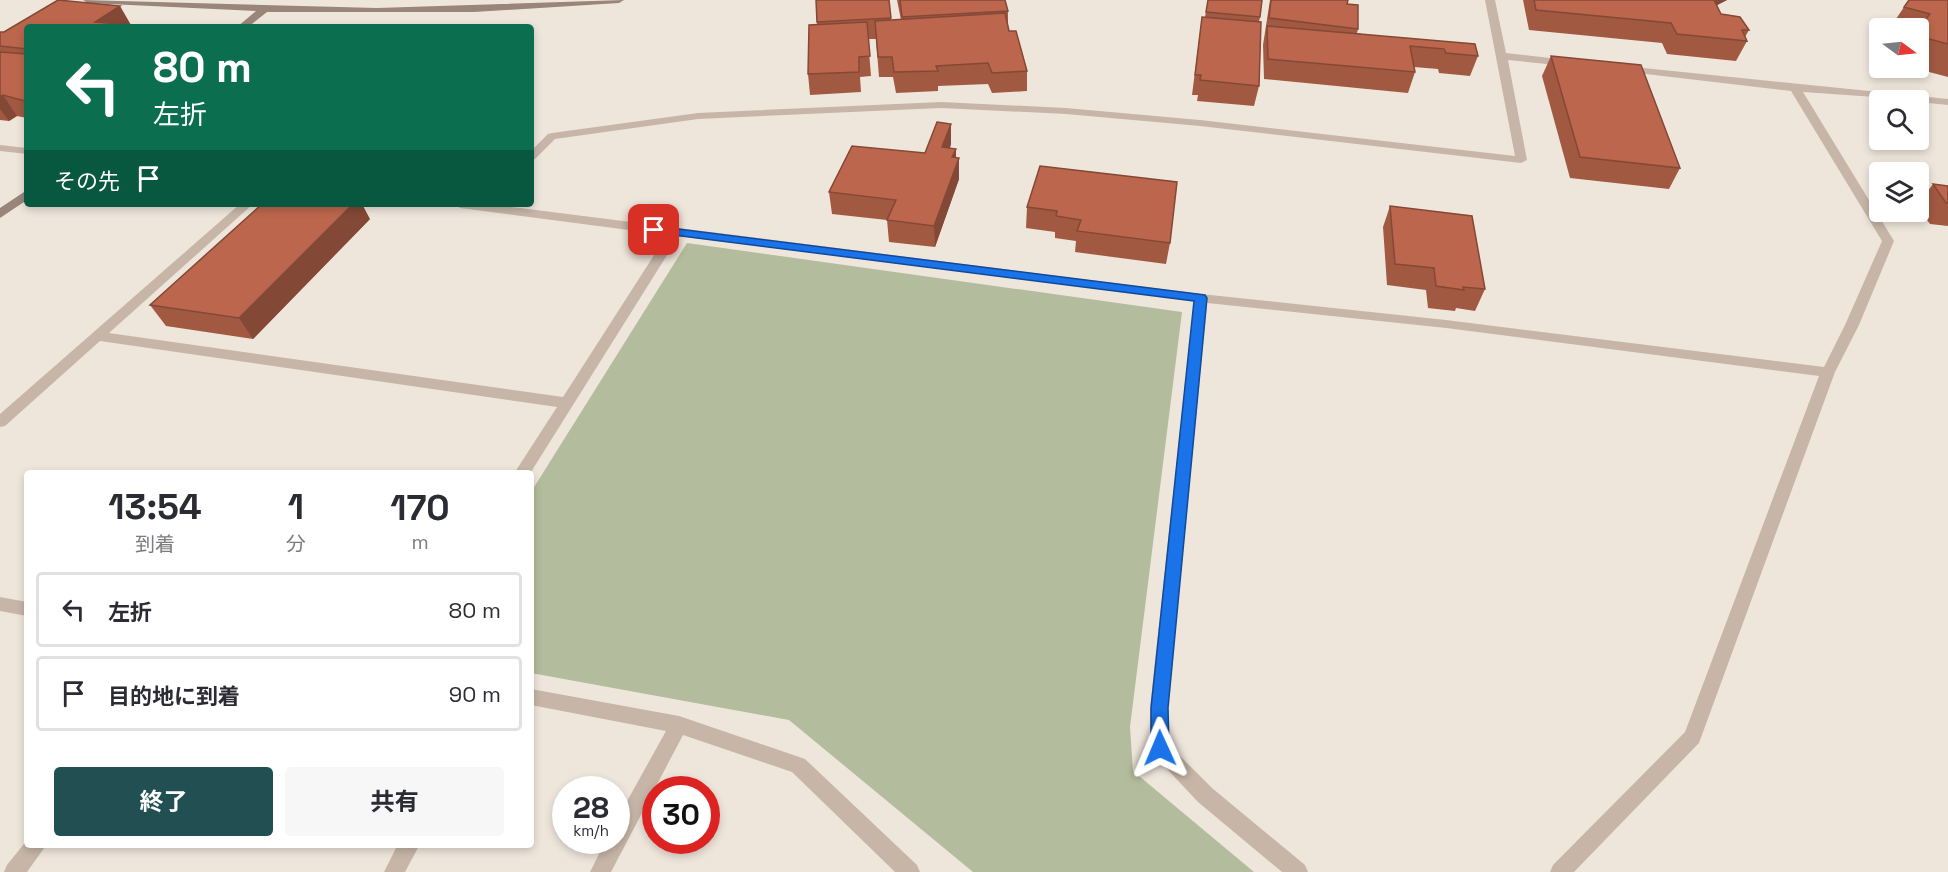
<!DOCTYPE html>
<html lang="ja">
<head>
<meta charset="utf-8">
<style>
	:root { --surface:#fff; --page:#f7f7f7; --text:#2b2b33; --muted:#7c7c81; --line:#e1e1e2; --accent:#214f52 }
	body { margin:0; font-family:"Space Grotesk","Noto Sans JP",sans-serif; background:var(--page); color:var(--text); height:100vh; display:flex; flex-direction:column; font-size:22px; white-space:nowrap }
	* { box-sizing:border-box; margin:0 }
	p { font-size:20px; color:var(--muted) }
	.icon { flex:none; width:33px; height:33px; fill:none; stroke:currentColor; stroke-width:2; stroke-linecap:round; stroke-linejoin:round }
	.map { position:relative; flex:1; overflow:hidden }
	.details { position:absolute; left:24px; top:470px; width:510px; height:378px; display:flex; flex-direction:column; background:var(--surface); border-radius:6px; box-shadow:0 3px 9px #0003 }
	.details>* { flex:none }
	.hud { position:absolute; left:24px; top:24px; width:510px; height:183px; border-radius:6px; box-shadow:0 3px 9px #0003; background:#0b6e4f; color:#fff; overflow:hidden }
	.needle { width:39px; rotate:105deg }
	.fabs { position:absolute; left:1869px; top:18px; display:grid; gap:12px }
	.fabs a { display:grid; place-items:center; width:60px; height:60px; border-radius:6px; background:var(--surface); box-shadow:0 3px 9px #0003; font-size:30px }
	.speed { position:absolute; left:552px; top:776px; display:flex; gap:12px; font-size:30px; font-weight:700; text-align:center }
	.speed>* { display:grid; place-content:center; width:78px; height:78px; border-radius:50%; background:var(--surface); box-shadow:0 3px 9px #0003; line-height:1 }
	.speed small { font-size:15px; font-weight:400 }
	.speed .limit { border:9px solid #d22; background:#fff; color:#111 }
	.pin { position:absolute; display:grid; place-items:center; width:51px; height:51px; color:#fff; margin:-26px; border-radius:12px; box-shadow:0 3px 9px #0006 }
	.me { position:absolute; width:66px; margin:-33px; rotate:359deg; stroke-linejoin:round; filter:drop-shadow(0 0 4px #0008) }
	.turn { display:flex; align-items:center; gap:21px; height:126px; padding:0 30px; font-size:27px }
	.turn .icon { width:78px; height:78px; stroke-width:2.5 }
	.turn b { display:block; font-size:42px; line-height:51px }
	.then { display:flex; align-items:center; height:57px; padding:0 30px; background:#0003; gap:12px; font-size:22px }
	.eta { display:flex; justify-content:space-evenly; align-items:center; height:102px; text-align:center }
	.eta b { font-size:36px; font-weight:700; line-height:42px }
	.action { display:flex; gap:12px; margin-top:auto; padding:12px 30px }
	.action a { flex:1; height:69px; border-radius:6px; background:var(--accent); color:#fff; font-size:24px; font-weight:700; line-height:69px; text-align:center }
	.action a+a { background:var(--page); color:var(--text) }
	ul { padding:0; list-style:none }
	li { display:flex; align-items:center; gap:18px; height:75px; margin:0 12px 9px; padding:0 18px; border:3px solid var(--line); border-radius:6px }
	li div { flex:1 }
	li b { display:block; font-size:22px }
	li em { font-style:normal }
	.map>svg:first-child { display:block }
	.green { fill:#b3bd9d }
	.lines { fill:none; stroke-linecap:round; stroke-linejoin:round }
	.street { fill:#c7b6a8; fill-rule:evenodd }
	.secondary { fill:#9a857a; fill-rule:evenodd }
	.wall { fill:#a25942 }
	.shaded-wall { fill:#844836 }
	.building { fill:#bc674d; stroke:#844836; stroke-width:1.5 }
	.route { fill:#1a73e8; stroke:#114b97; stroke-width:1.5 }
</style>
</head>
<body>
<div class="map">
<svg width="1948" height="872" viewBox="0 0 1948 872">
	<rect width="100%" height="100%" fill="#efe6db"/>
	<polygon class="green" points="687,243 1182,312 1130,727 1133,771 1254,872 973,872 789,720 531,673 531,492"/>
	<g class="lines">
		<g class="street">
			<polygon points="1485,0 1495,0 1506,53 1567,60 1572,63 1567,66 1508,60 1527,160 1521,163 1200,126 1066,114 941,108 698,119 555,139 535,159 531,160 531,151 548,134 552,133 698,113 941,102 1066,108 1200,120 1515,156"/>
			<polygon points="1624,66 1948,99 1948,105 1918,102 1918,100 1803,92 1894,241 1859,325 1835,372 1699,743 1574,872 1550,872 1553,865 1685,732 1819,376 1446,328 1207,303 1168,708 1169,745 1212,788 1305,865 1308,872 1282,872 1198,802 1153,754 1150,748 1150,708 1194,301 679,236 531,472 515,472 557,407 100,341 5,426 0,427 0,414 240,204 253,204 109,333 563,397 667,235 460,208 454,204 488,204 1201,294 1446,320 1824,367 1845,325 1882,241 1791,91 1620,71 1620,67"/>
			<polygon points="0,145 27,148 27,154 0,151"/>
			<polygon points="0,597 27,602 27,616 0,611"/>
			<polygon points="531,689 679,716 805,759 917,865 920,872 895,872 792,772 683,735 611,872 590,872 606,840 616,840 616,821 666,731 531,705"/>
			<polygon points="27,840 27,844 47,844 27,872 4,872 7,865"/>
			<polygon points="398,844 420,844 405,872 384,872"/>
		</g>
		<g class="secondary">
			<polygon points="83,0 377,8 624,0 619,3 474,12 267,12 248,27 237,27 256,11 88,3"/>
			<polygon points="27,190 27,200 0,218 0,208"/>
		</g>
	</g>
	<g class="wall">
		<polygon points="816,0 889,0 891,20 901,20 897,0 1005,0 1008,11 1008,26 1009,31 1027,71 1027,91 992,93 988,84 938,86 938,91 896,93 893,77 879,77 876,39 868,39 871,76 860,77 861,92 810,95 808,74 817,25"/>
		<polygon points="1208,0 1260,17 1259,22 1259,86 1254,106 1197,101 1198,95 1192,95 1202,17 1205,17"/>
		<polygon points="1270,0 1348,0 1347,4 1358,29 1357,33 1478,56 1470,76 1439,73 1438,69 1414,67 1415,72 1408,93 1264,79 1263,45"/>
		<polygon points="1523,0 1727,0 1717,5 1721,14 1749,30 1745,37 1747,41 1736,61 1667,54 1662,43 1529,30"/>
		<polygon points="1948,0 1948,77 1914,68 1918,68 1918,28 1890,28 1904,7"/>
		<polygon points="27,27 27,118 17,116 9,121 0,120 0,32 4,32"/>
		<polygon points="1551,56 1680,168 1669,189 1570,178 1542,76"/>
		<polygon points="951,144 950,148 956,157 959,179 935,247 889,242 887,220 832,214 829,192 925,153"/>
		<polygon points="1040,166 1170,243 1166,264 1075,252 1076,241 1055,238 1055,232 1026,228 1027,207"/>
		<polygon points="1933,184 1948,186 1948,226 1930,224 1918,208 1918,204"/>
		<polygon points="1390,206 1485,289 1475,311 1456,308 1455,311 1428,308 1426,290 1387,285 1383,227"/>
		<polygon points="370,219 253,339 166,326 150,305"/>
	</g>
	<g class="shaded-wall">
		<polygon points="1709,0 1727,0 1702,13"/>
		<polygon points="120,6 131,25 95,22"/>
		<polygon points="3,95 17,116 9,121 0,109 0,97"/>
		<polygon points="951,124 951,144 942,168 942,147"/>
		<polygon points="956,149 956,166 959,158 959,179 935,247 934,226 952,157"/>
		<polygon points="353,204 362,204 370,219 253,339 239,318"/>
	</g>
	<g class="building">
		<polygon points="58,0 120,6 95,22 150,27 27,27 27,49 0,46 0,32 4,32"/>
		<polygon points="816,0 889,0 891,18 817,22"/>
		<polygon points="900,0 1005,0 1008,11 902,17"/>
		<polygon points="1208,0 1262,0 1260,17 1206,12"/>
		<polygon points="1271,0 1348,0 1347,4 1358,5 1358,29 1269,18"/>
		<polygon points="1534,0 1714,0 1721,14 1740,17 1749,30 1742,30 1747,41 1677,34 1671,23 1536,10"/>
		<polygon points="1909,0 1948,0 1948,44 1918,36 1918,29 1930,14 1904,7"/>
		<polygon points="1005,13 1009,31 1016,31 1027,71 992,73 988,63 936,66 938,71 894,72 892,57 878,57 875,21"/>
		<polygon points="1202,17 1261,22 1259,86 1200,80 1201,75 1195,75"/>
		<polygon points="867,22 870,56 859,57 859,72 808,74 809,25"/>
		<polygon points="1267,26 1475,44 1478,56 1446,53 1444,49 1410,46 1415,72 1268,59"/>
		<polygon points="0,52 27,54 27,100 25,101 3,95 0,97"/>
		<polygon points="1551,56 1641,65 1680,168 1580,157"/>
		<polygon points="937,122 951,124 942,147 956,149 952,157 959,158 934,226 887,220 896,200 829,192 852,146 925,153"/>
		<polygon points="1040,166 1177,182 1170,243 1077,231 1081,220 1056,216 1057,211 1027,207"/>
		<polygon points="1933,184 1948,186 1948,203 1946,203"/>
		<polygon points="262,204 353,204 239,318 150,305"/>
		<polygon points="1390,206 1472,216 1485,289 1463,287 1464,290 1436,286 1434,268 1395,264"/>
	</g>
	<polygon class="route" points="654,226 1205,295 1207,298 1168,708 1169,748 1166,753 1160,756 1154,753 1151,748 1151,708 1194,301 650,232 648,230"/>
</svg>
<div class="fabs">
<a><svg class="needle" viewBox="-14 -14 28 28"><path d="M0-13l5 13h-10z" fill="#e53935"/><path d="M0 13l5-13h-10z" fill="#7c7c81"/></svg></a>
<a><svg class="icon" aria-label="search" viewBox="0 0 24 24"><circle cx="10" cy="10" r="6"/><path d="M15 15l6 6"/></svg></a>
<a><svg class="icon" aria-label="layers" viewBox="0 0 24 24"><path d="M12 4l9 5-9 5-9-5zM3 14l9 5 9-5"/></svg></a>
</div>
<div class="speed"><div>28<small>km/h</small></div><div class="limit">30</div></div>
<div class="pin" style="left:654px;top:230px;background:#d93025"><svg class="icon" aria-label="arrive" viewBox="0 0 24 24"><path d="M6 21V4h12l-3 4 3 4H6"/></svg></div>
<svg class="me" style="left:1160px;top:748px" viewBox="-20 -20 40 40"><path d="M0-17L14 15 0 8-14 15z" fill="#1a73e8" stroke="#fff" stroke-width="4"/></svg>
<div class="hud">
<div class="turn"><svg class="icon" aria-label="left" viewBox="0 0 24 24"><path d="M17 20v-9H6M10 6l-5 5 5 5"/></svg><div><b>80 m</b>左折</div></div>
<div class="then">その先<svg class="icon" aria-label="arrive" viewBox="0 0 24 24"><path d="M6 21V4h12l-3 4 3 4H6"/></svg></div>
</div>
<section class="details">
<div class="eta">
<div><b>13:54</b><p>到着</p></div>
<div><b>1</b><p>分</p></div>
<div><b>170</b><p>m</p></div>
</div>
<ul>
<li><svg class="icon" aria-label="left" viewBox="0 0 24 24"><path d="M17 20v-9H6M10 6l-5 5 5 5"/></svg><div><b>左折</b></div><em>80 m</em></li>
<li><svg class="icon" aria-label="arrive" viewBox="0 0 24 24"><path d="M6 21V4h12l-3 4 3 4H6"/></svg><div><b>目的地に到着</b></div><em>90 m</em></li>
</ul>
<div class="action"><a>終了</a><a>共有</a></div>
</section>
</div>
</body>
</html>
